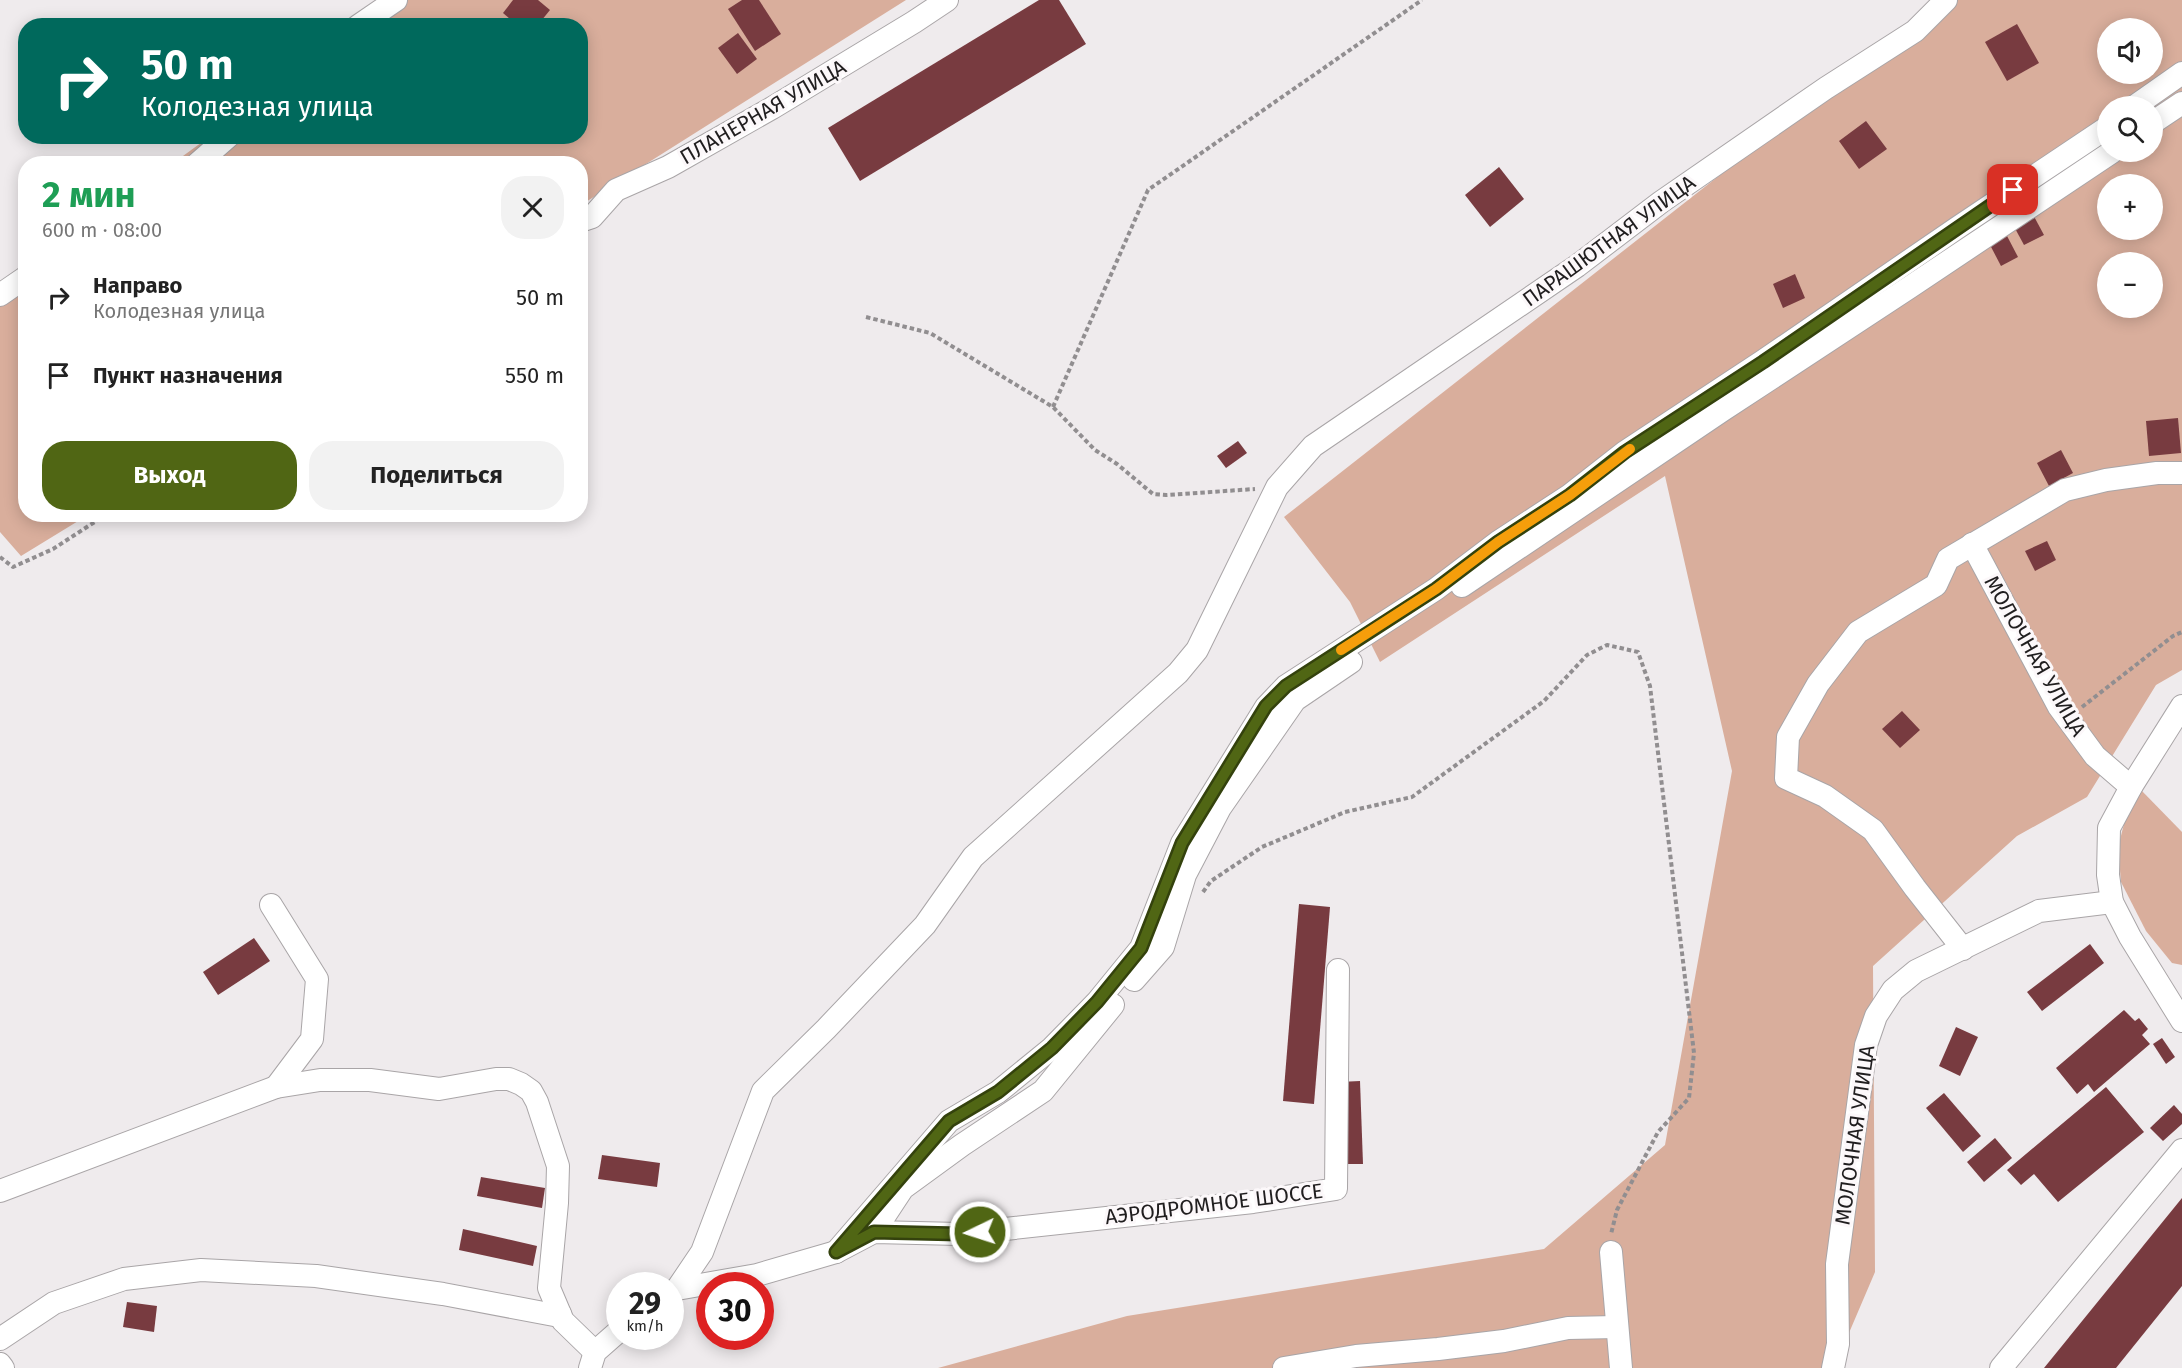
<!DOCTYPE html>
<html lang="ru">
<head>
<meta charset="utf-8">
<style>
	:root { --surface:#fff; --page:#f2f2f2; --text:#222; --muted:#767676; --accent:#506614 }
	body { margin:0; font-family:"Fira Sans",sans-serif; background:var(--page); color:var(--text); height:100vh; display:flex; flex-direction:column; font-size:22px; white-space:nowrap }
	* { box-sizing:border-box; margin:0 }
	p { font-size:20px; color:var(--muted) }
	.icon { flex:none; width:33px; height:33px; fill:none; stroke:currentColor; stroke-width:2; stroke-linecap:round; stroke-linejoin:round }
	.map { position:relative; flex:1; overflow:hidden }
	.sheet { position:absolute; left:18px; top:156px; width:570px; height:366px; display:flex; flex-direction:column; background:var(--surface); border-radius:24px; box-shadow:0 3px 15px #0003 }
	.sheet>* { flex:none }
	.hud { position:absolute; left:18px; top:18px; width:570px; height:126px; border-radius:24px; box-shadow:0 3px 15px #0003; background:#00695c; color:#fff; overflow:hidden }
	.controls { position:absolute; left:2097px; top:18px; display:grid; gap:12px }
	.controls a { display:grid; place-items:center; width:66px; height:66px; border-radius:50%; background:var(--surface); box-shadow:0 3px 15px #0003; font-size:30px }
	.speed { position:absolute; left:606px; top:1272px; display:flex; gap:12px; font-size:30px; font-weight:700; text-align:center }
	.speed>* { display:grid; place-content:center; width:78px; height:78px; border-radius:50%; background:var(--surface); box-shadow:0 3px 15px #0003; line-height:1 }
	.speed small { font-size:15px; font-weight:400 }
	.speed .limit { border:9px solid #d22; background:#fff; color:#111 }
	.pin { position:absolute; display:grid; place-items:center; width:51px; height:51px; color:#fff; margin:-26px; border-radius:12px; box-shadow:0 3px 9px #0006 }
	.me { position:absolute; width:66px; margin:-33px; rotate:266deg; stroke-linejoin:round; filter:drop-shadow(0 0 4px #0008) }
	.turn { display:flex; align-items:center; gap:21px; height:126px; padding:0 24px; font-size:27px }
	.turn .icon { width:78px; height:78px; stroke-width:2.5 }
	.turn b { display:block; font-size:42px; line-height:51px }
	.round { display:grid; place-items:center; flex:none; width:63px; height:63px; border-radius:24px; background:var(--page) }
	.head { display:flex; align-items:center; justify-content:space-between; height:102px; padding:0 24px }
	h1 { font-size:36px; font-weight:700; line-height:45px; color:#1e9e55 }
	.primary-button { display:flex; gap:12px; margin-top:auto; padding:12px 24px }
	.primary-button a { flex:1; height:69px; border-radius:24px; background:var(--accent); color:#fff; font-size:24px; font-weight:700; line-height:69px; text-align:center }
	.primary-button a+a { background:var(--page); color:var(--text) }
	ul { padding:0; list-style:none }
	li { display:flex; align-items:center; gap:18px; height:78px; padding:0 24px }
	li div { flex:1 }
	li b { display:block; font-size:22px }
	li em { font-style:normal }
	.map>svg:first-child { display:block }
	.green { fill:#d9ae9c; fill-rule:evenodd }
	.building { fill:#783b40 }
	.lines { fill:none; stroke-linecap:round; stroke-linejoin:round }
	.minor-casing { stroke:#a9a5a7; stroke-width:24 }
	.path { stroke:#918e90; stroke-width:4; stroke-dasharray:4.5 3; stroke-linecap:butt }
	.minor { stroke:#fff; stroke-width:22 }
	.route-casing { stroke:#34420d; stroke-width:15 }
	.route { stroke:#506614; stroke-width:10 }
	.slow { stroke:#f59e0b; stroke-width:10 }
	.labels { text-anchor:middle; stroke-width:6; stroke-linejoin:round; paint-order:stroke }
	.street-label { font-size:21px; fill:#201e1f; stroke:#fcf8fa }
</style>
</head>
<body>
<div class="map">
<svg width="2182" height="1368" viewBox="0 0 2182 1368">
	<rect width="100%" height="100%" fill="#efebed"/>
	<g class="green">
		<polygon points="392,0 906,0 581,205 580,164 172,164 209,137 580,136 580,26 358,25"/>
		<path d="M1943,0H2182V670L2156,685L2087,797L2017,836L1873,966L1875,1272L1834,1368H938L1127,1316L1544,1249L1665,1145L1732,771L1665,476L1380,662L1350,602L1284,517ZM2108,28H2152V74H2108ZM2108,106H2152V152H2108ZM2108,184H2152V230H2108ZM2108,262H2152V308H2108Z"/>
		<polygon points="25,273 26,514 88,515 21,556 0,532 0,292"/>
		<polygon points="2141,790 2182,832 2182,965 2172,963 2146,931 2121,882 2118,847 2128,809"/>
	</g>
	<g class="building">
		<polygon points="513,0 538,0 550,10 537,26 518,26 503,13"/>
		<polygon points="742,0 759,0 781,34 755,51 728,9"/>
		<polygon points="1039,0 1059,0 1086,44 860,181 828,128"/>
		<polygon points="2017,24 2039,63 2007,81 1985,42"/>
		<polygon points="738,33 757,59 737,74 718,48"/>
		<polygon points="1866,121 1887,149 1859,169 1839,141"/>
		<polygon points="1499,167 1524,199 1490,227 1465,195"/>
		<polygon points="2031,211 2044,235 2024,245 2011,221"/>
		<polygon points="2006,234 2018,257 2001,266 1989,243"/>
		<polygon points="1795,274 1805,298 1783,308 1773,284"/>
		<polygon points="2178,418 2181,453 2149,456 2146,421"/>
		<polygon points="1238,441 1247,453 1226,468 1217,456"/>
		<polygon points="2061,450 2073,473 2049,486 2037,463"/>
		<polygon points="2047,541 2056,560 2035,571 2025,551"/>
		<polygon points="1902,711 1920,730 1900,748 1882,729"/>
		<polygon points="1299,904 1330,907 1314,1104 1283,1101"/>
		<polygon points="254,938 270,961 218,995 203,972"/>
		<polygon points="2090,944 2104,963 2042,1011 2027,992"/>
		<polygon points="2124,1010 2135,1021 2139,1018 2148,1029 2142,1035 2150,1044 2094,1092 2088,1084 2077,1094 2056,1068"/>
		<polygon points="1956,1027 1978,1037 1960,1076 1939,1066"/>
		<polygon points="2162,1038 2175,1057 2166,1064 2153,1044"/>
		<polygon points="1360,1081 1363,1164 1342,1164 1339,1082"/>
		<polygon points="2106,1087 2144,1132 2058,1202 2034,1174 2021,1185 2007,1170"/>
		<polygon points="1944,1093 1981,1136 1963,1152 1926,1108"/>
		<polygon points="2174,1105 2182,1114 2182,1124 2163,1141 2150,1128"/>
		<polygon points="1995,1138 2012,1158 1984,1182 1967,1162"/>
		<polygon points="602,1155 660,1163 657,1187 598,1179"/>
		<polygon points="481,1177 545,1188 542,1208 477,1196"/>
		<polygon points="2182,1198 2182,1286 2116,1368 2044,1368"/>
		<polygon points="463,1229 537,1246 533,1266 459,1250"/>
		<polygon points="127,1302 157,1306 154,1332 123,1327"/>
	</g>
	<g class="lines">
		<g class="minor-casing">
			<g id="minor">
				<polyline points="358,26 396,0"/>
				<polyline points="2135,106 2182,73"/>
				<polyline points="2152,123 2182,103"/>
				<polyline points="197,164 229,136"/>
				<polyline points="580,221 592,217 616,190 668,167 772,108 914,22 947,0"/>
				<polyline points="0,295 26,277"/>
				<polyline points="1972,544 2059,707 2095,756 2131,787"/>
				<polyline points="1462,586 1723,410 1910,287 2112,152"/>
				<polyline points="2182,706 2131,787 2109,828 2108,875 2112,902 2130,937 2182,1021"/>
				<polyline points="271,905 317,979 312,1039 276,1087"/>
				<polyline points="1963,949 1915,888 1873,830 1825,796 1786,778 1788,737 1818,684 1858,632 1936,585 1948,559 2065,490 2106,480 2157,473 2182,473"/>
				<polyline points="1134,980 1163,947 1185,875 1220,808 1295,700 1351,662"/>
				<polyline points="0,1191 276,1087 320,1080 370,1080 439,1089 496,1079 509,1079 521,1084 531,1091 537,1102 558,1166 557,1203 549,1288 563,1321 595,1352"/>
				<polyline points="874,1232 903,1188 962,1145 1043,1091 1113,1005"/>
				<polyline points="836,1252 949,1121 998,1092 1052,1048 1097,1002 1141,948 1182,843 1266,707 1286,686 1436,589 1498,542 1570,495 1625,452 1763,361 1957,228 2108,127"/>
				<polyline points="1611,1252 1621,1368"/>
				<polyline points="677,1289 702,1252 763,1091 826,1029 925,925 973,857 1178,673 1197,650 1277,487 1313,446 1577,266 1661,202 1826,88 1915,31 1946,0"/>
				<polyline points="670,1293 677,1289 757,1275 836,1252 874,1232 959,1234 1253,1202 1336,1189 1338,970"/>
				<polyline points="0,1339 54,1303 124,1279 201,1270 316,1276 443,1294 554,1315 560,1314"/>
				<polyline points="0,1364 3,1368"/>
				<polyline points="590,1368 595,1352 620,1330"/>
				<polyline points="1284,1368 1356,1356 1438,1349 1504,1341 1568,1328 1616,1327"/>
				<polyline points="1833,1368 1838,1344 1837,1264 1866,1045 1876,1016 1893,990 1916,971 2039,911 2112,902"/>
				<polyline points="2001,1368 2182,1150"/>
			</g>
		</g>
		<g class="path">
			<polyline points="866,317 930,333 1053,407 1095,450 1117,464 1153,494 1166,495 1255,489"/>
			<polyline points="1053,407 1148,190 1422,0"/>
			<polyline points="0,557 13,567 53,549 107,514"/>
			<polyline points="2082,707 2173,636 2182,632"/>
			<polyline points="1203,892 1211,881 1262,847 1345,812 1412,797 1544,701 1587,655 1607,645 1638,652 1650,686 1694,1053 1689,1098 1658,1132 1617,1210 1611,1234"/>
		</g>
		<use href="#minor" class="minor"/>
	</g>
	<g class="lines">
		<g class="route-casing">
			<polyline id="route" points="980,1232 959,1234 874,1232 836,1252 949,1121 998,1092 1052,1048 1097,1002 1141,948 1182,843 1266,706 1286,686 1436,589 1498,542 1570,495 1625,452 1763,362 2013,190"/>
		</g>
		<use href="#route" class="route"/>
		<polyline class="slow" points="1341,650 1436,589 1498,542 1570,495 1630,449"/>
	</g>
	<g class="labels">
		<g class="street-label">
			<text transform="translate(763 112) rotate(-30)" y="7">ПЛАНЕРНАЯ УЛИЦА</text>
			<text transform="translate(1609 241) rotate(-36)" y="7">ПАРАШЮТНАЯ УЛИЦА</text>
			<text transform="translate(2035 656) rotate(60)" y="7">МОЛОЧНАЯ УЛИЦА</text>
			<text transform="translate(1855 1135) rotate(-82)" y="7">МОЛОЧНАЯ УЛИЦА</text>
			<text transform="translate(1214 1204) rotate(-7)" y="7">АЭРОДРОМНОЕ ШОССЕ</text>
		</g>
	</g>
</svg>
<div class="controls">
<a><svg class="icon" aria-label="sound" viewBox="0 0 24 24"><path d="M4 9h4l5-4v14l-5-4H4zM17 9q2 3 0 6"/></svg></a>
<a><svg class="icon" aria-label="search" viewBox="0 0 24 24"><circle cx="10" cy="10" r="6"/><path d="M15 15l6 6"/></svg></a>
<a>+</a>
<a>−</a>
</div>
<div class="speed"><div>29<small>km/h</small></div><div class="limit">30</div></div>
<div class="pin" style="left:2013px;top:190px;background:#d93025"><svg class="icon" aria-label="arrive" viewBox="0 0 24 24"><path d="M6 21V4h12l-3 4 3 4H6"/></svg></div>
<svg class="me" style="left:980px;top:1232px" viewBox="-20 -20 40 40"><circle r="17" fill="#506614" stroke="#fff" stroke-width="3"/><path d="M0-11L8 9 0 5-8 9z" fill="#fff"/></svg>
<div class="hud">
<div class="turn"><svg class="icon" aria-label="right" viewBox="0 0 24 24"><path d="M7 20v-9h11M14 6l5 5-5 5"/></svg><div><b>50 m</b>Колодезная улица</div></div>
</div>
<section class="sheet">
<div class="head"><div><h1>2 мин</h1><p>600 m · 08:00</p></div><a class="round"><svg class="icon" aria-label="close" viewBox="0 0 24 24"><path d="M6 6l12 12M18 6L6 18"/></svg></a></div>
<ul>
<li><svg class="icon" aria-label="right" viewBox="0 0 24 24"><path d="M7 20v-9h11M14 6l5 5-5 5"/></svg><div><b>Направо</b><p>Колодезная улица</p></div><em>50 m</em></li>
<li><svg class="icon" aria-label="arrive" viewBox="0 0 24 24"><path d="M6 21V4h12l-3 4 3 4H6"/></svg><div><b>Пункт назначения</b></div><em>550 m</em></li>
</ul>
<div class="primary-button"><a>Выход</a><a>Поделиться</a></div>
</section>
</div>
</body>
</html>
